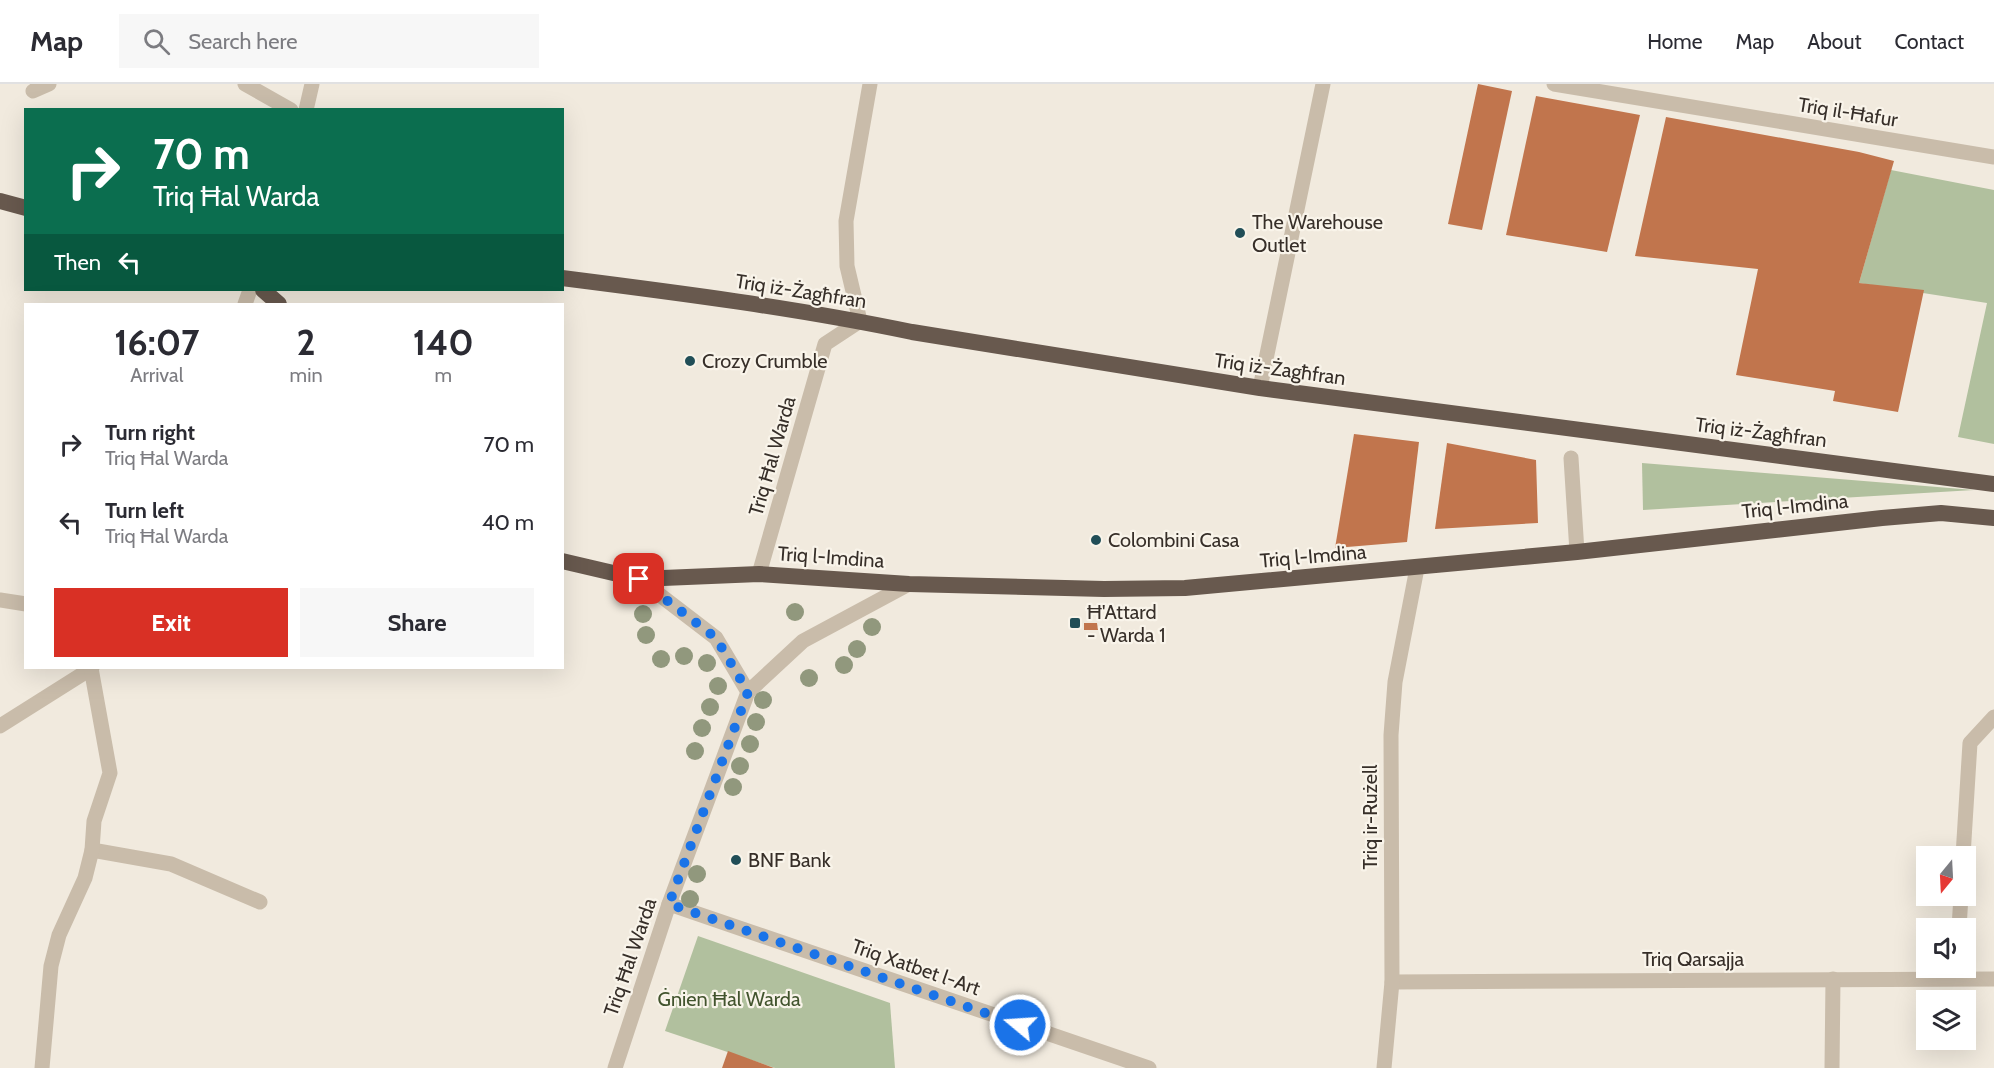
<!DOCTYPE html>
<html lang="en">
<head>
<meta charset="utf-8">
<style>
	:root { --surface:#fff; --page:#f7f7f7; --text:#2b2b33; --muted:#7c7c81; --line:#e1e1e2; --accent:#d93025 }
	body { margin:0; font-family:Cabin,sans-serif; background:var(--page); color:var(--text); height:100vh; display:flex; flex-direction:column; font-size:22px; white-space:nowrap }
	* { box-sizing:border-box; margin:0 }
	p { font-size:20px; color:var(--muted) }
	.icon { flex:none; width:33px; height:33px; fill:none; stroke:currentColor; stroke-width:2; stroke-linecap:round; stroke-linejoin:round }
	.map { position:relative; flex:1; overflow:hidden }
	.drawer { position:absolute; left:24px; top:219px; width:540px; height:366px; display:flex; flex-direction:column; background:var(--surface); border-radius:0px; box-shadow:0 6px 24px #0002 }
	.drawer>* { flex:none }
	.banner { position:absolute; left:24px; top:24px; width:540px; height:183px; border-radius:0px; box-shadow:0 6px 24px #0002; background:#0b6e4f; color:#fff; overflow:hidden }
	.needle { width:39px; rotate:198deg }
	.controls { position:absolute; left:1916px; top:762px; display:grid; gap:12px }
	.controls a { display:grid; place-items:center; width:60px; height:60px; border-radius:0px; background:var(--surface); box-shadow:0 6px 24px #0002; font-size:30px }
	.pin { position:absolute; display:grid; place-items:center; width:51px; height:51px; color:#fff; margin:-26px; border-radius:12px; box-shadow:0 3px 9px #0006 }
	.me { position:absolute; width:66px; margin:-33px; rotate:288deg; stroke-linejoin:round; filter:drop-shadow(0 0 4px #0008) }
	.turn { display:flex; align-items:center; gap:21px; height:126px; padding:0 30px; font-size:27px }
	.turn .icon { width:78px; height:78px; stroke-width:2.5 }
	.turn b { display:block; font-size:42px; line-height:51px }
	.then { display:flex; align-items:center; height:57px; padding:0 30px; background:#0003; gap:12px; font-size:22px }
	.eta { display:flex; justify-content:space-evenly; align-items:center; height:102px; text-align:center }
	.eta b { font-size:36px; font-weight:800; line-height:42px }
	.cta { display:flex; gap:12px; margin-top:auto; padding:12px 30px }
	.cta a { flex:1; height:69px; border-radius:0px; background:var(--accent); color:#fff; font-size:24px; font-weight:800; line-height:69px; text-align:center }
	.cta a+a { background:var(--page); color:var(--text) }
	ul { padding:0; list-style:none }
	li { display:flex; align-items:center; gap:18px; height:78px; padding:0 30px }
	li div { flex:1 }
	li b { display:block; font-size:22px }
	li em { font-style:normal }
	header { display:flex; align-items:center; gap:36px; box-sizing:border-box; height:84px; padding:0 30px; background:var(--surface); border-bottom:2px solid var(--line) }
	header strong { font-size:28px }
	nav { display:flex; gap:33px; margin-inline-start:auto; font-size:21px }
	.search { width:420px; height:54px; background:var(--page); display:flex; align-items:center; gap:15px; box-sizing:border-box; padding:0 21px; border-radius:0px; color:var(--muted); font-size:22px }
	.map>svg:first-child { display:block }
	.green { fill:#b1c09e }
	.building { fill:#c1754d }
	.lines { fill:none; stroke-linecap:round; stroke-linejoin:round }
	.service { stroke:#c9bcaa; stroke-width:15 }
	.minor { stroke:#c9bcaa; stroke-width:15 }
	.tertiary { stroke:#c9bcaa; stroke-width:15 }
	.trunk { stroke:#68594e; stroke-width:16 }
	.tree { fill:#91987d }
	.route { stroke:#1a73e8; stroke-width:10; stroke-dasharray:0 18 }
	.poi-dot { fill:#214e57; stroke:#f9f4ea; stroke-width:2 }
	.labels { text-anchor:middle; stroke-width:4.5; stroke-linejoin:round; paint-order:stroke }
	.street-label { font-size:20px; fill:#372f29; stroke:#f9f4ea }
	.poi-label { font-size:20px; fill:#372f29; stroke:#f9f4ea; text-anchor:start }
	.park-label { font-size:20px; fill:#42542e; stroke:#f9f4ea }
</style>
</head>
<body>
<header>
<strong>Map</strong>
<div class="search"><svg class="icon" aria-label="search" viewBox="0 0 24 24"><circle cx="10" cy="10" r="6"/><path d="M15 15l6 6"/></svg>Search here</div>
<nav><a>Home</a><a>Map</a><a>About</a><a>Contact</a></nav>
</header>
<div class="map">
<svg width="1994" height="984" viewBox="0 0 1994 984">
	<rect width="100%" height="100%" fill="#f1eade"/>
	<g class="green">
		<polygon points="1891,86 1994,106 1994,360 1958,353 1987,219 1859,199"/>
		<polygon points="1642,379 1974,406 1643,426"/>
		<polygon points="698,852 890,919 895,984 775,984 665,947"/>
	</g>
	<g class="building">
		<polygon points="1478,0 1512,7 1482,146 1448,140"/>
		<polygon points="1536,12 1640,31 1607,168 1506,151"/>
		<polygon points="1666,33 1859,68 1894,77 1859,199 1924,206 1898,328 1833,317 1835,307 1736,291 1758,185 1635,172"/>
		<polygon points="1354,350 1419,358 1407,458 1335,464"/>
		<polygon points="1447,359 1536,376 1538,439 1435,445"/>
		<polygon points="1084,539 1097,539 1098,546 1084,546"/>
		<polygon points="728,967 774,984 722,984"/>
	</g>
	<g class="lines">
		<g class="service">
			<polyline points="33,7 49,0"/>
			<polyline points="1571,374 1577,468"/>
			<polyline points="92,766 171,780 260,818"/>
		</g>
		<g class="minor">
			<polyline points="245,0 291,26"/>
			<polyline points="1554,0 1994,73"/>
			<polyline points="306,26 312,0"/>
			<polyline points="245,220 250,206"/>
			<polyline points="1260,304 1323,0"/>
			<polyline points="759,490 825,260 860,237 847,182 846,137 870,0"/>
			<polyline points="0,516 26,520"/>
			<polyline points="0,642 92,584"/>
			<polyline points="1963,772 1970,659 1994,633"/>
			<polyline points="669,820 1149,984"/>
			<polyline points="1959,844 1961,812"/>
			<polyline points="1392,898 1994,895"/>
			<polyline points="42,984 51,882 59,851 85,794 92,766 94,737 110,689 91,584"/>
			<polyline points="1384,984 1392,898 1391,651 1395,598 1417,484"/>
			<polyline points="1832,984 1833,895"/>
		</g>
		<g class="tertiary">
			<polyline points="639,495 716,554 748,608"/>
			<polyline points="615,984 669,820 748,608 803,557 909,500"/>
		</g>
		<g class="trunk">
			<polyline points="0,117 26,124"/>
			<path d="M562,194C680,209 797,224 912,248L1260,304L1994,400"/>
			<polyline points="263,206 279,220"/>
			<polyline points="562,477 639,495 759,490 909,500 1104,505 1185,504 1577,468 1882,434 1941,429 1994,434"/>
		</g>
	</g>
	<g class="tree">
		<circle cx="795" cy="528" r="9"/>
		<circle cx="643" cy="530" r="9"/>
		<circle cx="872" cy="543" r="9"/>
		<circle cx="646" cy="551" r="9"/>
		<circle cx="857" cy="565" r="9"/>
		<circle cx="684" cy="572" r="9"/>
		<circle cx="661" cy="575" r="9"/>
		<circle cx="707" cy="579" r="9"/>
		<circle cx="844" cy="581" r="9"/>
		<circle cx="809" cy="594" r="9"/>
		<circle cx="718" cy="602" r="9"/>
		<circle cx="763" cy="616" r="9"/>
		<circle cx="710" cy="623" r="9"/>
		<circle cx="756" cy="638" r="9"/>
		<circle cx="702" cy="644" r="9"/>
		<circle cx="750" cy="660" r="9"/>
		<circle cx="695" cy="667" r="9"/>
		<circle cx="740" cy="682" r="9"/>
		<circle cx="733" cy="703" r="9"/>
		<circle cx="697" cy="790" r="9"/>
		<circle cx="690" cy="815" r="9"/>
	</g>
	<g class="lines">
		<polyline class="route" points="639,495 716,554 748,608 669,820 1020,941"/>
	</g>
	<g class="poi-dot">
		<circle cx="1240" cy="149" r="6"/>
		<circle cx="690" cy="277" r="6"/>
		<circle cx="1096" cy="456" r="6"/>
		<rect x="1069" y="533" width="12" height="12" rx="3"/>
		<circle cx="736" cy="776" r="6"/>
	</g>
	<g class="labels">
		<g class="street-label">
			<text transform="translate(1848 28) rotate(9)" y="7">Triq il-Ħafur</text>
			<text transform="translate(801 207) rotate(9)" y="7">Triq iż-Żagħfran</text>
			<text transform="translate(1280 285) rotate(8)" y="7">Triq iż-Żagħfran</text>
			<text transform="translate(1761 348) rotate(7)" y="7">Triq iż-Żagħfran</text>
			<text transform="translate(772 372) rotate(-74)" y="7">Triq Ħal Warda</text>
			<text transform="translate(1795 422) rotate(-6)" y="7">Triq l-Imdina</text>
			<text transform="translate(1313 472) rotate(-5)" y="7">Triq l-Imdina</text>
			<text transform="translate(831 473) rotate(4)" y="7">Triq l-Imdina</text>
			<text transform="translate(1370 733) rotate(-90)" y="7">Triq ir-Rużell</text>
			<text transform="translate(630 873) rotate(-71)" y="7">Triq Ħal Warda</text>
			<text x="1693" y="882">Triq Qarsajja</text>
			<text transform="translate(916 883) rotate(19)" y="7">Triq Xatbet l-Art</text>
		</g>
		<g class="poi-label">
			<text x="1252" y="145">The Warehouse<tspan x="1252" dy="23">Outlet</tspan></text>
			<text x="702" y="284">Crozy Crumble</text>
			<text x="1108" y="463">Colombini Casa</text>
			<text x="1087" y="535">Ħ'Attard<tspan x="1087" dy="23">- Warda 1</tspan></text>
			<text x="748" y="783">BNF Bank</text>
		</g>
		<g class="park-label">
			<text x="729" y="922">Ġnien Ħal Warda</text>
		</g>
	</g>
</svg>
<div class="controls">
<a><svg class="needle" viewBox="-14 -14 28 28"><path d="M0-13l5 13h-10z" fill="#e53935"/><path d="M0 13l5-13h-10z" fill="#7c7c81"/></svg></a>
<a><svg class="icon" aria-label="sound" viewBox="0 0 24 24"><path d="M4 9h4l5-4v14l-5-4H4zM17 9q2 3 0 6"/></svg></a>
<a><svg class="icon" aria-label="layers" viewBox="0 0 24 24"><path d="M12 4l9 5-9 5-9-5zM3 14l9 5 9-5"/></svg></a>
</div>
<div class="pin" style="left:639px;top:495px;background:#d93025"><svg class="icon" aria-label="arrive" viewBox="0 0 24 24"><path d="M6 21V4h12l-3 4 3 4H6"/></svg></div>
<svg class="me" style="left:1020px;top:941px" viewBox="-20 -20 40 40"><circle r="17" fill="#1a73e8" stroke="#fff" stroke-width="3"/><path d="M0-11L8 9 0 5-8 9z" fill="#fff"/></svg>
<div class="banner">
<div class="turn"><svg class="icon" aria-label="right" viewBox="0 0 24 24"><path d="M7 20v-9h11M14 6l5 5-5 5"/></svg><div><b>70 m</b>Triq Ħal Warda</div></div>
<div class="then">Then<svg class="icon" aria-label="left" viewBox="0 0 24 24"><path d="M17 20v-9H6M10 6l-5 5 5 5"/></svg></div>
</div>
<section class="drawer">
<div class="eta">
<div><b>16:07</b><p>Arrival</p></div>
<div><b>2</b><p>min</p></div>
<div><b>140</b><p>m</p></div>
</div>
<ul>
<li><svg class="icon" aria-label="right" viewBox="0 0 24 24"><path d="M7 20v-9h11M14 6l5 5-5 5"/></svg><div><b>Turn right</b><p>Triq Ħal Warda</p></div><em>70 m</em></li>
<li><svg class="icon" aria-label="left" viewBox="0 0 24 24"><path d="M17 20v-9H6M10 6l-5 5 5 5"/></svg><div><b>Turn left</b><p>Triq Ħal Warda</p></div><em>40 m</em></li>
</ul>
<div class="cta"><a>Exit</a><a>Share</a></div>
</section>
</div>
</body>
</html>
